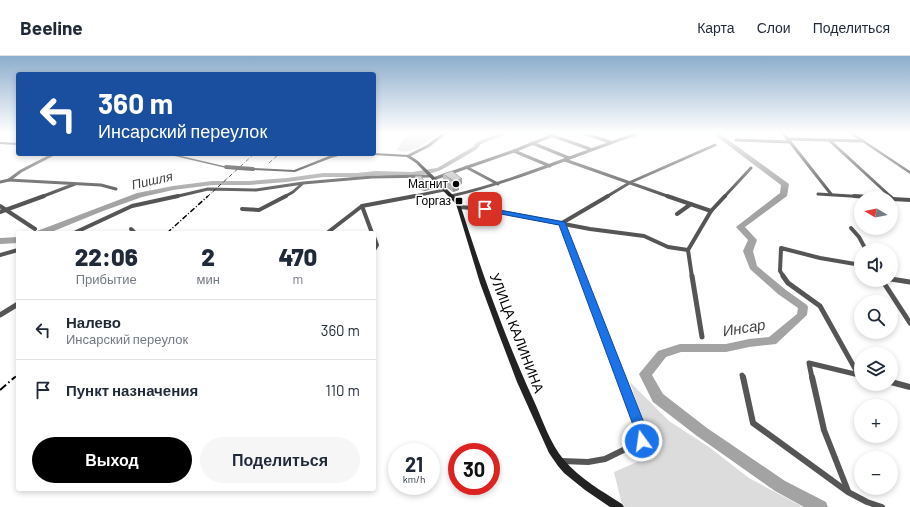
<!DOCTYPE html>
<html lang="ru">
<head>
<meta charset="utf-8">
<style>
	:root { --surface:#fff; --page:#f6f6f7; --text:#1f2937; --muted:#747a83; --line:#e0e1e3; --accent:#000 }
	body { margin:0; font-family:Barlow,sans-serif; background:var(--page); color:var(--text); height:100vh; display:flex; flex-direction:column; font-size:15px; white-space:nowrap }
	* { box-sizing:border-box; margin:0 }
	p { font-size:13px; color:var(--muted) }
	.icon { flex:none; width:22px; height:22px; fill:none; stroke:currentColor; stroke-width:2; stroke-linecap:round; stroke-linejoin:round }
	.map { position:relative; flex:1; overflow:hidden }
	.sheet { position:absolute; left:16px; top:175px; width:360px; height:260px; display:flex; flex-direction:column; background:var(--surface); border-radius:4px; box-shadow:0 2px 6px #0003 }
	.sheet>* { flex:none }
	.guide { position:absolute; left:16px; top:16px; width:360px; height:84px; border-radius:4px; box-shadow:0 2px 6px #0003; background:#1a4fa0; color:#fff; overflow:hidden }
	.needle { width:26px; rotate:280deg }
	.tools { position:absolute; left:854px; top:135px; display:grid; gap:8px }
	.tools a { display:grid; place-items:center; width:44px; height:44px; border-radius:50%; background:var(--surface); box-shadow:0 2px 6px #0003; font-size:20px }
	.speed { position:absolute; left:388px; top:387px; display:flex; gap:8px; font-size:20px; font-weight:700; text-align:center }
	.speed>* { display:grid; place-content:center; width:52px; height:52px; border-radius:50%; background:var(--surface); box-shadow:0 2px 6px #0003; line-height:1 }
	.speed small { font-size:10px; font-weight:400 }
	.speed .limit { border:6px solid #d22; background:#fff; color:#111 }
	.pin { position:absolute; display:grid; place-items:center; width:34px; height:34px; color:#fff; margin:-17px; border-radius:8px; box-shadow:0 2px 6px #0006 }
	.me { position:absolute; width:44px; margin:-22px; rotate:346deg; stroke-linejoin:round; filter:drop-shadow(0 0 3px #0008) }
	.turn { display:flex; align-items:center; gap:14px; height:84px; padding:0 16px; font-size:18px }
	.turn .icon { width:52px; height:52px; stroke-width:2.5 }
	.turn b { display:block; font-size:28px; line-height:34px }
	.eta { display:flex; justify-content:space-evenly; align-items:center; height:68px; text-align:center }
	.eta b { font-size:24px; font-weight:800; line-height:28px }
	.cta { display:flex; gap:8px; margin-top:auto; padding:8px 16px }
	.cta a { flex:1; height:46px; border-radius:24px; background:var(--accent); color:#fff; font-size:16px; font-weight:800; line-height:46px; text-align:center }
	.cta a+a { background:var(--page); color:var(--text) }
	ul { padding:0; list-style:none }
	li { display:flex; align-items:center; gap:12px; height:60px; padding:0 16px; border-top:1px solid var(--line) }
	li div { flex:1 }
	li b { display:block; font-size:15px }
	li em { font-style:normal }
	header { display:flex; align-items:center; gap:24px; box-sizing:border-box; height:56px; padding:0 20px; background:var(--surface); border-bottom:1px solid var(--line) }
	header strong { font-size:19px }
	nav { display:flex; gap:22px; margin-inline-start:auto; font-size:14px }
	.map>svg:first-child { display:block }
	.green { fill:#dcdcdc }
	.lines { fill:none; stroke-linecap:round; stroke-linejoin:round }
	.river { fill:#a3a3a3; fill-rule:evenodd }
	.minor-far3 { stroke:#555; stroke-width:3 }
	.minor-far2 { stroke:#555; stroke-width:4 }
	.minor-far1 { stroke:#555; stroke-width:5 }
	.minor { stroke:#555; stroke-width:6 }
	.tertiary { fill:#555; fill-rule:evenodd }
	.secondary { fill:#222; fill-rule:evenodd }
	.rail-far2 { stroke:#000; stroke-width:1; stroke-dasharray:4 1.5 0.5 1.5; stroke-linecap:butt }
	.rail-far1 { stroke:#000; stroke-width:1.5; stroke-dasharray:5.5 2 1 2; stroke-linecap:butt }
	.rail { stroke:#000; stroke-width:2; stroke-dasharray:8 3 1.5 3; stroke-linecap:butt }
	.secondary-bridge { stroke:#222; stroke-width:4 }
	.wall { fill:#a9a9a9 }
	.shaded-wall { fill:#898989 }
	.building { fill:#c4c4c4; stroke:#898989 }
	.route { fill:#1a73e8; stroke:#114b97 }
	.poi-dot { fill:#000; stroke:#fff; stroke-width:1.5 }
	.labels { text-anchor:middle; stroke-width:3; stroke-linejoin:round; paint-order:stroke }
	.far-poi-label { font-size:12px; fill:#000; stroke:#fff; text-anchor:end }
	.far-water-label { font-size:13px; font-style:italic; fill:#444; stroke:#fff }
	.street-label { font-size:14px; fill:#000; stroke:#fff }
	.water-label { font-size:15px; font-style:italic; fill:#444; stroke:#fff }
</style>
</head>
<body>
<header>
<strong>Beeline</strong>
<nav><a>Карта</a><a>Слои</a><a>Поделиться</a></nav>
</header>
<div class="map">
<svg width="910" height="451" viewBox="0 0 910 451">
	<rect width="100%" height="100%" fill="#fff"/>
	<g class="green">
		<path d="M413,77H439C429,85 410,101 396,94L405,82Z"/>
		<polygon points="630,326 669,365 709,391 749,422 803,451 625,451 622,449 614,416 653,399"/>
	</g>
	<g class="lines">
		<g class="river">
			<polygon points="500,77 509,77 481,88 477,93 467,99 441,114 432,117 412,120 376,119 357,121 323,121 287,126 249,129 212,129 173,134 142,141 103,155 49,177 36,177 37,175 137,137 173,130 212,125 249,125 287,122 323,117 357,117 376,115 412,116 437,112 473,91 477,86"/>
			<polygon points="712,77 719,77 789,128 787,140 745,171 757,184 753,195 757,210 786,234 807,249 808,251 807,259 776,288 749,291 726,296 681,296 666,301 652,319 663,338 707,372 785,425 826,446 828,451 804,451 775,435 697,380 653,346 639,318 658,295 680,288 726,288 749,283 769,281 797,258 798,252 778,238 750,213 743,195 748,184 736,171 780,137 781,129"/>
			<polygon points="18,181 18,187 0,188 0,182"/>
		</g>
		<g class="minor-far3">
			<polyline points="545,77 590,93"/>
			<polyline points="583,77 610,86"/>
			<polyline points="783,77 831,138"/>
			<polyline points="788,83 863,85"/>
			<polyline points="736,84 790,86"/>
			<polyline points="829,84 891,141"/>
			<polyline points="532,87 569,102"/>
			<polyline points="514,95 550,110"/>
			<polyline points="408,100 428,90 445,77"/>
			<polyline points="565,104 670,141"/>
			<polyline points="466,111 498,128"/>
			<polyline points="433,123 514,95 558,77"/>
			<polyline points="9,124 101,129 116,133"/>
			<polyline points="0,126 9,124 21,115 54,98"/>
			<polyline points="818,138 867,141"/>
			<path d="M451,140C516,125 576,98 639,77"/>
			<polyline points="41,141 75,128"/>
			<polyline points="174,141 208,133 256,134 303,127 372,121 431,120"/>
			<polyline points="284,141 293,136 302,128"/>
			<polyline points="410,141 444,134"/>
			<polyline points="606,141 631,126 715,89"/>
			<polyline points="724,141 751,112"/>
		</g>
		<g class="minor-far2">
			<polyline points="667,140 711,155"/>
			<polyline points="854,140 885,142"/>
			<polyline points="889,140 893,143"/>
			<polyline points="892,143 910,144"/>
			<polyline points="0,150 35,173"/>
			<polyline points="459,151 485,153 590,173 644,180 668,191 688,194"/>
			<polyline points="242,153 259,154 286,140"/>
			<polyline points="0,156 44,140"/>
			<polyline points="677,158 691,148"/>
			<polyline points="851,172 859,181 866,194"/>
			<polyline points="131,173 135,177"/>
			<polyline points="74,177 132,150 178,140"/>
			<polyline points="327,177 362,150"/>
			<polyline points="372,177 362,150 415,140"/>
			<polyline points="374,181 377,189 374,194"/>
			<polyline points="0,199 18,194"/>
			<polyline points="582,221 562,167 608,140"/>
			<polyline points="692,221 688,194 711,155 725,140"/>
			<polyline points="784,221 780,215 781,192 820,202 861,209"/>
		</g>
		<g class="minor-far1">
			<polyline points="582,220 621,322"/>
			<polyline points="692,220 702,281"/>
			<polyline points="783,220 788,227 820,250 858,318"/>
			<polyline points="891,223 910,226"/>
			<polyline points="882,224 910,267"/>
			<polyline points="0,259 18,248"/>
			<polyline points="742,319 743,322"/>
			<polyline points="812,322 809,307 859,319"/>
		</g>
		<g class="minor">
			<polyline points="743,321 753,367 848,436 867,446 882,451"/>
			<polyline points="812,321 824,374 848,435"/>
			<polyline points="891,326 910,331"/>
			<polyline points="561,405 588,406 605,403 642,385 642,377 621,321"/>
		</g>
		<polygon class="tertiary" points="849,77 853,77 910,115 910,118"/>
		<g class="secondary">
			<polygon points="0,86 18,87 18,89 0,88"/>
			<path d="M374,97L409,99L418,105L458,144L461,151C482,217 505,282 534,345C543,365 550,387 564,404C580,423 602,435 622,448L624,451H610L585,434L564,417L558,410L549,397L517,326L498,276L480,227L457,151L454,146L416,107L407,101L373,99L372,98H374Z"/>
			<polygon points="166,98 173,98 228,111 226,112"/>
			<polygon points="338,98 346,98 331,102 295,116 253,114 251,113 253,112 294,114 329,100"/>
		</g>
		<g class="rail-far2">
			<polyline points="269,107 279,98"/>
			<polyline points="207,141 254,98"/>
		</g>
		<g class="rail-far1">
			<polyline points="167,177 208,140"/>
			<polyline points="14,322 18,319"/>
		</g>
		<polyline class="rail" points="0,334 15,321"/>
		<polyline class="secondary-bridge" points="226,111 253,113"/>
	</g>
	<g class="wall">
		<polygon points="443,118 462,128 459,129 459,134 453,136 446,131 447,125 443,123"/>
		<polygon points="415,120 425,127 433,133 424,135 419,133 419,130 420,129 415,123"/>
	</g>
	<g class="shaded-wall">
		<polygon points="462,123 462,128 454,130 454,125"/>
		<polygon points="459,129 459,134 453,136 453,131"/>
		<polygon points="433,130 433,133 424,135 424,132"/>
	</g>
	<g class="building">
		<polygon points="452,115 462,123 454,125 443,118"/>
		<polygon points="415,120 421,120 425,127 433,130 424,132 419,130 421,129"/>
		<polygon points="451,124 459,129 453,131 446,125"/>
	</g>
	<linearGradient id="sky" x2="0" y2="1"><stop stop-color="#8cadcc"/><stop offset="0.55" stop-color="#fff"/><stop offset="1" stop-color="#fff" stop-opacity="0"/></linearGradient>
	<rect width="910" height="140" fill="url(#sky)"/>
	<polygon class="route" points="483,151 565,166 648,377 649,385 647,388 642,390 638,388 636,377 559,169 485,155 482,153"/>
	<g class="poi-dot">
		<circle cx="456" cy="128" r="4"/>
		<rect x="455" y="141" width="8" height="8" rx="2"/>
	</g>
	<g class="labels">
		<g class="far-poi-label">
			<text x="448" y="132">Магнит</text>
			<text x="451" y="149">Горгаз</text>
		</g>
		<g class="far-water-label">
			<text transform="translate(152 124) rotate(-13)" y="5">Пишля</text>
		</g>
		<g class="street-label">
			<text transform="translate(517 277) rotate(69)" y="5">УЛИЦА КАЛИНИНА</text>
		</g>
		<g class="water-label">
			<text transform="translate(744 272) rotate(-9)" y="5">Инсар</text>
		</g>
	</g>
</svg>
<div class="tools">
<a><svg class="needle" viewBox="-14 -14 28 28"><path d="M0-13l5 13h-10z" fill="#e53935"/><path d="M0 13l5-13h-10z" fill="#747a83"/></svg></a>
<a><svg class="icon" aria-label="sound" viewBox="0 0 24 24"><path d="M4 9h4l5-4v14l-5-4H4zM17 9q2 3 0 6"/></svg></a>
<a><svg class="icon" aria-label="search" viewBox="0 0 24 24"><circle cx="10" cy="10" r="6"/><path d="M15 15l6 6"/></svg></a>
<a><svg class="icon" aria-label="layers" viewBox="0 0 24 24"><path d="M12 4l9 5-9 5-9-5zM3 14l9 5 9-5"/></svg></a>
<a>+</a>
<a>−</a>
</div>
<div class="speed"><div>21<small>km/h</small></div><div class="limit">30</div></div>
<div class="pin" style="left:485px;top:153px;background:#d93025"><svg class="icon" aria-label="arrive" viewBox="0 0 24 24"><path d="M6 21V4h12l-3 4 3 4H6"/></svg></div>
<svg class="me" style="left:642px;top:385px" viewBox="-20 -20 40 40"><circle r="17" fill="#1a73e8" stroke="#fff" stroke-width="3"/><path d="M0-11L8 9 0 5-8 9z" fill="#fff"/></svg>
<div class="guide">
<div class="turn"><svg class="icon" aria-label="left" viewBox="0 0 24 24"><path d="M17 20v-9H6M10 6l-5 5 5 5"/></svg><div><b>360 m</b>Инсарский переулок</div></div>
</div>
<section class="sheet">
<div class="eta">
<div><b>22:06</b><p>Прибытие</p></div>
<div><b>2</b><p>мин</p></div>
<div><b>470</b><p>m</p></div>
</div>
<ul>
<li><svg class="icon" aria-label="left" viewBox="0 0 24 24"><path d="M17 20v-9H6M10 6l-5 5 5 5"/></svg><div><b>Налево</b><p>Инсарский переулок</p></div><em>360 m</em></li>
<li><svg class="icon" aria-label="arrive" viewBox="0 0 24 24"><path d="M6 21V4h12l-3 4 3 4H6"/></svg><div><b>Пункт назначения</b></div><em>110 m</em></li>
</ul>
<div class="cta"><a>Выход</a><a>Поделиться</a></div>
</section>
</div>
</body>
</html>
